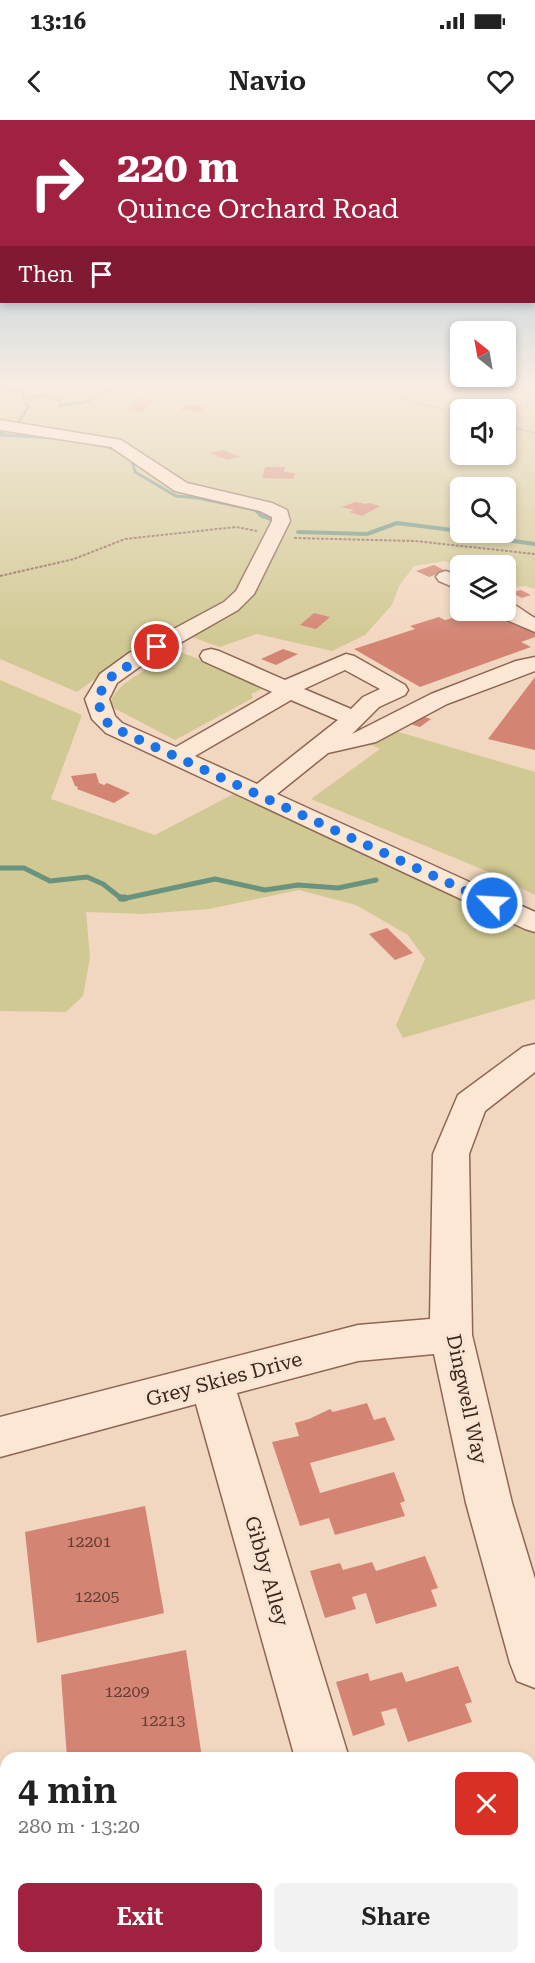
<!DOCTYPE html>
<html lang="en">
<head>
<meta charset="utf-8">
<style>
	:root { --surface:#fff; --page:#f2f2f2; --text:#222; --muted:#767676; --accent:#a12140 }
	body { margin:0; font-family:"Roboto Serif",serif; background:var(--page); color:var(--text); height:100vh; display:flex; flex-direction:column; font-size:22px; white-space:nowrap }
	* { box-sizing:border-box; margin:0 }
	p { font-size:20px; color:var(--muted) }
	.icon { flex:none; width:33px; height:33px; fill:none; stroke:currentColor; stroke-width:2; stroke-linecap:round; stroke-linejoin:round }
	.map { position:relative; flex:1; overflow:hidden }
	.panel { position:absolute; left:0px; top:1632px; width:536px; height:212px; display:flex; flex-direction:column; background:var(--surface); border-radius:18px 18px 0 0; box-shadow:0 3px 9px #0003 }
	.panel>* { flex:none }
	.guide { position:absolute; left:0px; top:0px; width:536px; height:183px; box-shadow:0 3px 9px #0003; background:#a12140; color:#fff; overflow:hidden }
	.needle { width:39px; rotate:329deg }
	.buttons { position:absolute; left:450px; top:201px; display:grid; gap:12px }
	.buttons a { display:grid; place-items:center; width:66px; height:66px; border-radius:9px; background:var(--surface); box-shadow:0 3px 9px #0003; font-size:30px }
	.pin { position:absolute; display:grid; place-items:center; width:51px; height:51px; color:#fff; margin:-26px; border:3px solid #fff; border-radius:50%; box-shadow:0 2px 6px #0007 }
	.me { position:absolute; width:66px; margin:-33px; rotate:295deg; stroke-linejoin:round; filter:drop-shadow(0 0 4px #0008) }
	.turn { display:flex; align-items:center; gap:21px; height:126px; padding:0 18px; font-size:27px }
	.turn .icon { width:78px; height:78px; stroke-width:2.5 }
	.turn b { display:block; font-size:42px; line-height:51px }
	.then { display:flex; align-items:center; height:57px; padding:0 18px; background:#0003; gap:12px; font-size:22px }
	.round { display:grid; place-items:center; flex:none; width:63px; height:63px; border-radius:9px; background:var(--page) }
	.head { display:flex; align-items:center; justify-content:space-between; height:102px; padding:0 18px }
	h1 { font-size:36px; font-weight:600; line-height:45px }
	.primary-button { display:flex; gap:12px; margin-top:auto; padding:12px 18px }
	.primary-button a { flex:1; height:69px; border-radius:9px; background:var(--accent); color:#fff; font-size:24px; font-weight:600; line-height:69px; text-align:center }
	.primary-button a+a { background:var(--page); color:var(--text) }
	.status { display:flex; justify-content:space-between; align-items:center; height:42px; padding:0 30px; background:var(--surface); direction:ltr }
	.status svg { height:16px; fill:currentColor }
	header { display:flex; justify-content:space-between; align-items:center; height:78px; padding:0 18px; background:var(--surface); font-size:27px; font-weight:600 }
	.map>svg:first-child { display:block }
	.green { fill:#d1c993; fill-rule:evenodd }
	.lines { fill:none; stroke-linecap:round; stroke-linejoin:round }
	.stream-far3 { stroke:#69937f; stroke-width:3 }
	.stream-far2 { stroke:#69937f; stroke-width:4 }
	.stream-far1 { stroke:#69937f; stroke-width:5 }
	.stream { stroke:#69937f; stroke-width:7 }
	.building { fill:#d48473 }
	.minor-casing { stroke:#8d6656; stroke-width:3 }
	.path-far1 { stroke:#8d6656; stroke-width:1.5; stroke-dasharray:2 1.5; stroke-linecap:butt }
	.path { stroke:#8d6656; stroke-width:2; stroke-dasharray:3 1.5; stroke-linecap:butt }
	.minor { fill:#fce7d4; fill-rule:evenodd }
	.route { stroke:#1a73e8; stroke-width:10; stroke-dasharray:0 18 }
	.labels { text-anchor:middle; stroke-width:6; stroke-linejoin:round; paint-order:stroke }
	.near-number-label { font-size:16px; fill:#613c32 }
	.near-street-label { font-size:20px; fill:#3b241c; stroke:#f9e3d1 }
</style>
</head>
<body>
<div class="status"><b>13:16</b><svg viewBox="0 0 49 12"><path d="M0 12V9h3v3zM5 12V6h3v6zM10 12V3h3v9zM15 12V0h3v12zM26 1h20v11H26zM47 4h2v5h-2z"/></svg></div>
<header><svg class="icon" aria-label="back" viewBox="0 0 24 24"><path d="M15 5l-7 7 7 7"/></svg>Navio<svg class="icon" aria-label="heart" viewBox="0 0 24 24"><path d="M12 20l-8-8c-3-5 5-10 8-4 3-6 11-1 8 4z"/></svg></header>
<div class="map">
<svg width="535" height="1843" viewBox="0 0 535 1843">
	<rect width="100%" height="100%" fill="#f2d7c0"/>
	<g class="green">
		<path d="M0,264H535V469L526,466L506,468V446H460V449L445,441L414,446L399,466L392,485L365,515L332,531L257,514L220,527L166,508L77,572L0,539ZM460,290H506V334H460ZM460,368H506V412H460Z"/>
		<path d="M180,532L258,561L262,569L251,574L253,578L175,620L110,586C111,563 161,542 180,532Z"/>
		<polygon points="0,560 82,595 51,679 155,715 243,669 535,803 535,879 403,918 396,905 425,839 408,815 356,785 299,770 209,789 143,794 86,792 90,838 83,876 66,892 0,891"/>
		<polygon points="392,610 535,652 535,775 484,750 311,679 380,629 369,624"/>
	</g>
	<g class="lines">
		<g class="stream-far3">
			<polyline points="0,269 24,272 24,282 28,287 16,306 0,314"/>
			<polyline points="25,278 53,275 52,278 61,281 59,286 90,281 91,277 110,271 106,269 106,265 113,264"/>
			<polyline points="0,315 72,319"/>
			<polyline points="101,324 131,336 135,352 176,376 198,378 255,390 263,397"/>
		</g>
		<g class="stream-far2">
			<polyline points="260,395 273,400"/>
			<polyline points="298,412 367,414 397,403 460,411"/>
			<polyline points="480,412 493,418 535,424"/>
		</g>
		<polyline class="stream-far1" points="0,748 24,748 50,761 87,757 103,764 122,779 215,759 265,770 298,765 338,768 376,760"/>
		<polyline class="stream" points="121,778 125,778"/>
	</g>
	<g class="building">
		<polygon points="139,279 153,280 142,292 126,291"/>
		<polygon points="186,285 202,285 200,287 206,287 200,292 179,290"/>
		<polygon points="224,330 240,337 227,340 209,333"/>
		<polygon points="265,347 285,347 284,352 295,353 294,359 262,358"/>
		<polygon points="356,382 365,384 369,383 380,386 362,396 349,392 354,390 341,387"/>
		<polygon points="434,445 446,451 429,457 416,451"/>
		<polygon points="521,470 531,475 522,478 516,475 506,478 506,474"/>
		<polygon points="484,490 490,490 535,513 535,517 521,522 531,527 420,567 354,529 415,509 410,506 439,497 445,500"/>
		<polygon points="314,493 330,497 316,509 300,505"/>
		<polygon points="283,529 298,534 276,545 261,539"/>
		<polygon points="535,557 535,630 488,619"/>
		<polygon points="418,595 431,599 420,607 407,603"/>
		<polygon points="96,653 99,663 104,665 107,663 130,673 114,683 77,669 78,667 75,666 71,656"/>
		<polygon points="387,808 413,833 395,840 369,814"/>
		<polygon points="367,1283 374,1300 385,1297 395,1320 310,1343 320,1373 394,1352 405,1381 400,1383 405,1396 335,1415 329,1398 300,1406 272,1322 299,1316 295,1303 309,1299 330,1289 333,1292"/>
		<polygon points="145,1386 164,1493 37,1523 25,1412"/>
		<polygon points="425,1436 438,1468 431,1470 437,1486 376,1504 366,1473 352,1477 356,1489 325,1498 310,1451 340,1443 343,1450 372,1442 376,1451"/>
		<polygon points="186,1530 202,1638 67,1638 61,1555"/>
		<polygon points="458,1546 472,1582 465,1584 472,1602 408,1622 396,1588 381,1592 385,1605 353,1616 336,1562 368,1553 370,1561 402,1552 406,1562"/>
		<polygon points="530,1694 535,1699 535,1779 530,1774"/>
		<polygon points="323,1838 422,1838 428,1843 319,1843"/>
		<polygon points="454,1838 475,1838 472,1843 460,1843"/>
	</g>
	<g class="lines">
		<g class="minor-casing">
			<g id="minor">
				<path d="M0,300L121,320L187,363L272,383L287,390L290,401L254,474L238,490L145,543L117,563L109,579L115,596L122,603L176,627L272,572L203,541L200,536L203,531L211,529L219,531L285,560L346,534L354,536L405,565L408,570L405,575L379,587L352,614L431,574L516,541L535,537V551L447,584L376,622L328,633L277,674L535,792V812L525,809L106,613L92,599L85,579L100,554L129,533L224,482L236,471L272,401V397L260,391L175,371L111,327L0,310ZM345,550L380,569L363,577L351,589L304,569ZM291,580L338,600L257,664L195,636Z"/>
				<polygon points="446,451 460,457 460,470 439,461 436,457 439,453"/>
				<path d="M506,481C515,483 525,493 535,498V512L507,500L498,490H506Z"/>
				<polygon points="535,924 535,952 485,991 469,1034 472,1215 512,1383 535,1459 535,1568 517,1561 510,1543 466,1383 434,1234 358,1241 237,1273 349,1638 295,1638 196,1284 0,1337 0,1297 358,1205 430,1199 433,1034 458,975 523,927"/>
				<polygon points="247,1838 309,1838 307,1843 245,1843"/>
			</g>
		</g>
		<g class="path-far1">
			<polyline points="343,264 383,268"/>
			<polyline points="460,293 410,281 383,268 459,267 468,264"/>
			<polyline points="506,306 535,313"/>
		</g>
		<g class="path">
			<polyline points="294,418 415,421 535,434"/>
			<polyline points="0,456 74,439 125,419 236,407 257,411"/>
		</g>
		<use href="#minor" class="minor"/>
	</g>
	<linearGradient id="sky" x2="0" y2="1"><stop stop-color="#8cbad3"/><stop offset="0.51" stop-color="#f9ede3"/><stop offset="1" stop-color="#f9ede3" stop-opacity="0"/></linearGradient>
	<rect width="535" height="522" fill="url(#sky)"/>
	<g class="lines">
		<polyline class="route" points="157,527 108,559 97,579 104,600 114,608 492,783"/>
	</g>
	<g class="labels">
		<g class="near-number-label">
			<text x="89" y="1427">12201</text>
			<text x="97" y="1482">12205</text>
			<text x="127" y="1577">12209</text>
			<text x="163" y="1606">12213</text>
		</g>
		<g class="near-street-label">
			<text transform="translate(224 1259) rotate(-15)" y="7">Grey Skies Drive</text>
			<text transform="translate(467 1279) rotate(78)" y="7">Dingwell Way</text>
			<text transform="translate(267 1451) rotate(74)" y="7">Gibby Alley</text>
		</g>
	</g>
</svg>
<div class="buttons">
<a><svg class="needle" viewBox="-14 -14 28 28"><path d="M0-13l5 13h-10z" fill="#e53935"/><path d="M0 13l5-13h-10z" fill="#767676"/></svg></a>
<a><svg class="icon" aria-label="sound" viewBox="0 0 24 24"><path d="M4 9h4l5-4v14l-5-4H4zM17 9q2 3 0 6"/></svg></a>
<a><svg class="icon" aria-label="search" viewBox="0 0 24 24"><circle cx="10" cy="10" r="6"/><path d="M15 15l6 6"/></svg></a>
<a><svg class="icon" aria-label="layers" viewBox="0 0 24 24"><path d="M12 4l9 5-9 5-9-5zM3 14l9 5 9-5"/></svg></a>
</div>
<div class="pin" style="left:157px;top:527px;background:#d93025"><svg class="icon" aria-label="arrive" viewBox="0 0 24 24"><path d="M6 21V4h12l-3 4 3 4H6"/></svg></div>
<svg class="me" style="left:492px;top:783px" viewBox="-20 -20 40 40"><circle r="17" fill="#1a73e8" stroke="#fff" stroke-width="3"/><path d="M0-11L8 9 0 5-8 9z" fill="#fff"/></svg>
<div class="guide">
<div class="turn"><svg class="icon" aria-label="right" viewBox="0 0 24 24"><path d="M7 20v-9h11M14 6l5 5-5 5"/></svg><div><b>220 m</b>Quince Orchard Road</div></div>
<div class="then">Then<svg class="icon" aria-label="arrive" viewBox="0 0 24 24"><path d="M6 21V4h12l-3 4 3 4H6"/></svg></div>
</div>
<section class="panel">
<div class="head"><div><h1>4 min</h1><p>280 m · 13:20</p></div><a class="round" style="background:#d93025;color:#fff"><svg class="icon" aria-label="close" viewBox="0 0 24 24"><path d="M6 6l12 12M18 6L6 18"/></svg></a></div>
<div class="primary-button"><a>Exit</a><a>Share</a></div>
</section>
</div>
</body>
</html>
